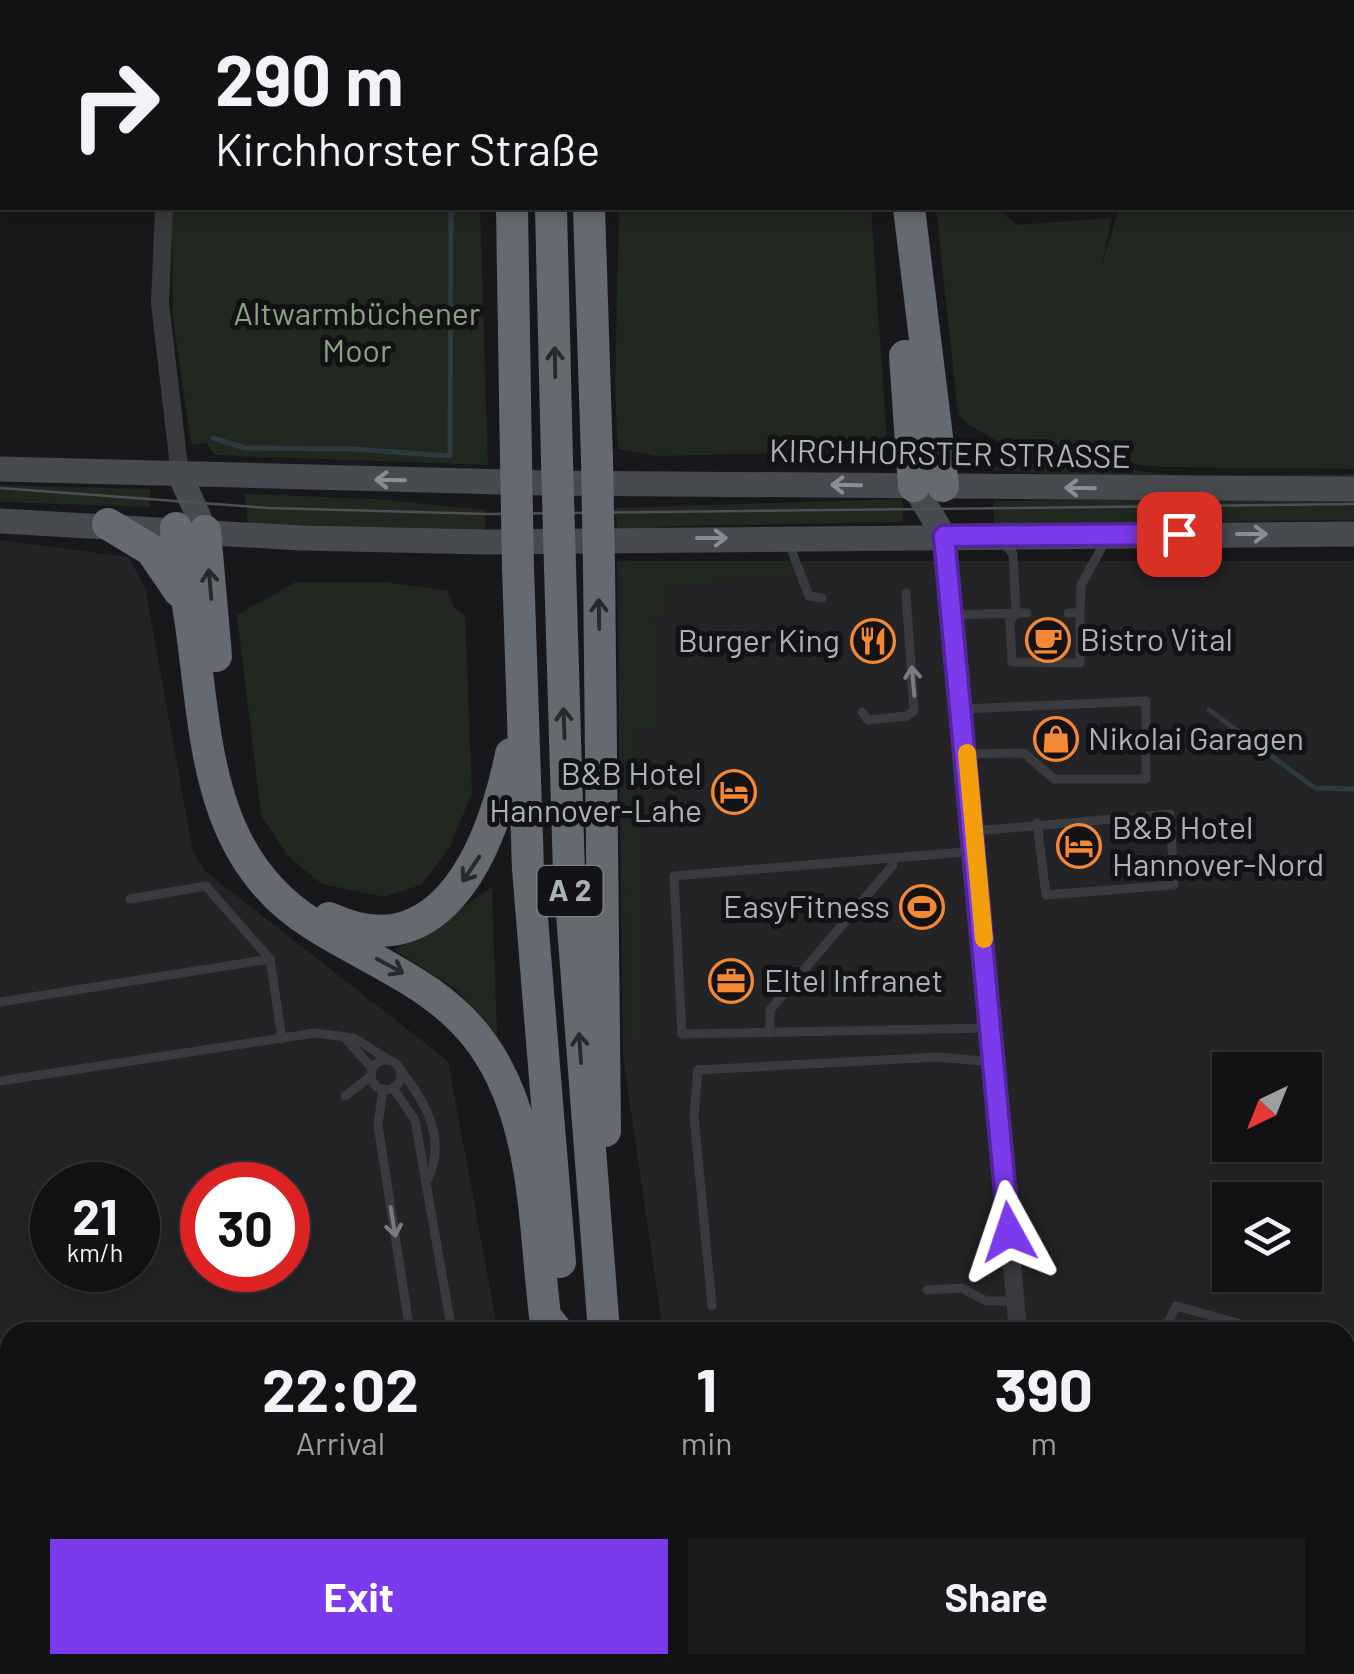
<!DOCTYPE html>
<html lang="en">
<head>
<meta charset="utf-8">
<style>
	:root { --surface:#121214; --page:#1b1b1d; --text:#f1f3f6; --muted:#9c9ea0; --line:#313234; --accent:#7c3aed }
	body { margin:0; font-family:Barlow,sans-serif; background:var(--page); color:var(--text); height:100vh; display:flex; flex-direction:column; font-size:38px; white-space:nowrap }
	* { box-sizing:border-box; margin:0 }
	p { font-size:32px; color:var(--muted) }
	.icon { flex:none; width:55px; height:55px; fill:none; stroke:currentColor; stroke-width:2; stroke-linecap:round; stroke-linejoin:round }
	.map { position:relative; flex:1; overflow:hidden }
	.panel { position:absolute; left:0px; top:1322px; width:1355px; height:352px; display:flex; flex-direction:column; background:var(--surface); border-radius:30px 30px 0 0; box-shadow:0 5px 15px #0003,0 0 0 2px var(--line) }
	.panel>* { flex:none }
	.guide { position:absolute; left:0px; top:0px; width:1355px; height:210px; box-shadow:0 5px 15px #0003,0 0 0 2px var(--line); background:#121214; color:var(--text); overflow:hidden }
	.needle { width:65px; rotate:223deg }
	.buttons { position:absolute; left:1212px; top:1052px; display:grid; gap:20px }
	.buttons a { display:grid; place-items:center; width:110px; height:110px; border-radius:0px; background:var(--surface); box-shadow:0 5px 15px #0003,0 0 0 2px var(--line); font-size:50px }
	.speed { position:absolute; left:30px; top:1162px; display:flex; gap:20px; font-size:50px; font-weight:700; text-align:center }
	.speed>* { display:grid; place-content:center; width:130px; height:130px; border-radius:50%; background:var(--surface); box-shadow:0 5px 15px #0003,0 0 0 2px var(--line); line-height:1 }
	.speed small { font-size:25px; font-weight:400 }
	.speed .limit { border:15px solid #d22; background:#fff; color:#111 }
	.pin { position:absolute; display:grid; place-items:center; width:85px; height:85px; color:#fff; margin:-42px; border-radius:20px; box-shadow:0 5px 15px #0006 }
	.me { position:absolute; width:110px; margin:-55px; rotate:355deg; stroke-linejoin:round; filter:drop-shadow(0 0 8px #0008) }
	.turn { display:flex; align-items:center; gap:35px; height:210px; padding:0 50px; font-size:45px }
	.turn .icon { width:130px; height:130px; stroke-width:2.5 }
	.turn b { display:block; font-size:70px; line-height:85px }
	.eta { display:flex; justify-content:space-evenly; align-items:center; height:170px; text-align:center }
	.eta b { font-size:60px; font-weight:700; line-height:70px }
	.primary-button { display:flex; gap:20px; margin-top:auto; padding:20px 50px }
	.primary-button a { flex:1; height:115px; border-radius:0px; background:var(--accent); color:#fff; font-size:40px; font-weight:700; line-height:115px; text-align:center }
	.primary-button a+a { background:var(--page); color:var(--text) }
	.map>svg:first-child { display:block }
	.built { fill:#242427; fill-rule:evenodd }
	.green { fill:#202820 }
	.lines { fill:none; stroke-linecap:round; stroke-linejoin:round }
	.stream { stroke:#2d3b3e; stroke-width:5 }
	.service { stroke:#393b3f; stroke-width:9 }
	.minor { stroke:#393b3f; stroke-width:18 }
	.secondary { stroke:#474b4f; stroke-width:25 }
	.motorway { stroke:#656a70; stroke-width:32 }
	.tram { stroke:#4c5054; stroke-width:2.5 }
	.motorway-bridge { stroke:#656a70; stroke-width:32 }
	.oneway { stroke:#28292c }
	.oneway2 { stroke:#878e95 }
	.oneway3 { stroke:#777c83 }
	.route-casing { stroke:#51269a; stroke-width:25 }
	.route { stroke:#7c3aed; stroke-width:18 }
	.slow { stroke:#f59e0b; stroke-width:18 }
	.labels { text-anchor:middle; stroke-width:10; stroke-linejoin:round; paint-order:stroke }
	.shield { fill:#131315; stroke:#7d8288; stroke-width:2.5 }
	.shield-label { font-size:30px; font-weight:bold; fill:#aab2ba }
	.park-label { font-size:32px; fill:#87a581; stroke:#131315 }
	.street-label { font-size:32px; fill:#aab2ba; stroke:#131315 }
	.poi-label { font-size:32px; fill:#aab2ba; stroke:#131315; text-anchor:start }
</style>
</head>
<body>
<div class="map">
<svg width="1354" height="1674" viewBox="0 0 1354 1674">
	<rect width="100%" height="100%" fill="#18181a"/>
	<g class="built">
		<path d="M0,540L128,557L145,587L193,852L205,871L448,1061L498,1332H10V1665H554L556,1674H0ZM52,1185H138V1270H52ZM202,1185H288V1270H202Z"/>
		<path d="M617,561H1354V1674H711L710,1665H1345V1332H663L623,1056ZM1230,1070H1305V1145H1230ZM1230,1200H1305V1275H1230Z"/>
	</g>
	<g class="green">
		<polygon points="0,0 474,0 474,2 2,2 2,104"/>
		<path d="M898,0H1354V469L1164,467L1102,461L1065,446L1005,452C996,432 971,433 958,414L936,208H999L1016,225L1112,218L1102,265L1119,208H1352V2Z"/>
		<polygon points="172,208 480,208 488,465 215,455 207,443 191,444 173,319"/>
		<polygon points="619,208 871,208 887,441 858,452 656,456 618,449 615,393"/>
		<polygon points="988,464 1086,465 1185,476 1354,474 1354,481 1144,479 987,470"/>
		<polygon points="0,485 150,489 150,507 0,502"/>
		<polygon points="245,494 375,499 485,510 486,534 248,524"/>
		<polygon points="1354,497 1354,520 994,524 993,501"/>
		<polygon points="902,499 903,522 669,526 618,533 615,508"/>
		<polygon points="784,562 796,576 670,586 671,614 654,616 661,727 638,729 641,1039 627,1039 621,563"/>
		<polygon points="296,582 385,582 448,591 454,607 465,615 472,793 449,849 421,885 384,897 322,884 288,856 261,815 237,615"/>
		<polygon points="492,887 497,1035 455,988 394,950 430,931"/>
	</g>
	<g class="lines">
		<g class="stream">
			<polyline points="451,2 451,0"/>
			<polyline points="213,438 245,448 353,449 450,456 451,208"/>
			<polyline points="1209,710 1315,788 1354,789"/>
		</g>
		<g class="service">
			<polyline points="0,123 2,124"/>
			<polyline points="788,541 809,596 822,598"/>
			<polyline points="1027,613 1016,613 1010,621 1012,662 1080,663 1080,613"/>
			<polyline points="1068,613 1080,613 1081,585 1106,540"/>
			<polyline points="952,615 1016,613 1013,554 1003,542"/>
			<polyline points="963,709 1146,701 1146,779 1054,779 1024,753 968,754"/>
			<polyline points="862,712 868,720 907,716 914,711 906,593"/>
			<polyline points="975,831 1170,814 1174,885 1046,895 1037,823"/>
			<polyline points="977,851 674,876 682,1034 991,1028"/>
			<polyline points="130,899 206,886 270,959 282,1039"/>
			<polyline points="0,1002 270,959"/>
			<polyline points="770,1033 770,1010 893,865 892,858"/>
			<polyline points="345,1038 372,1068"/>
			<circle cx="386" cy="1075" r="15"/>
			<path d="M400,1069C425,1102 447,1137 428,1179"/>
			<polyline points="0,1081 315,1033 354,1038 389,1060"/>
			<polyline points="393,1088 415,1120 452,1332"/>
			<polyline points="383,1089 378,1125 410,1332"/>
			<polyline points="345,1096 371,1076"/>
			<polyline points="927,1290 962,1288 986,1301 1015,1301"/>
			<polyline points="712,1306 694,1116 698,1070 937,1057 994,1062"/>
			<polyline points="1164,1332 1176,1306 1270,1332"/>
			<polyline points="1345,1471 1354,1476"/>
			<polyline points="283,1665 284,1674"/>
			<polyline points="324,1665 325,1674"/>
			<polyline points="734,1665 735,1674"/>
			<polyline points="974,1665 975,1674"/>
			<polyline points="1017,1665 1017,1674"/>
		</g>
		<g class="minor">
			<polyline points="892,0 892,2"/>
			<polyline points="207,2 207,0"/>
			<polyline points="164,208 160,303 180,475"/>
			<polyline points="944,536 975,831 1018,1332"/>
			<polyline points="0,1600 10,1599"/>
			<polyline points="238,1665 239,1674"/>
			<polyline points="1259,1665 1279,1674"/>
			<polyline points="1089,1674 1094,1665"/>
		</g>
		<g class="secondary">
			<polyline points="0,469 544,483 1354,489"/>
			<polyline points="180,475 205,531"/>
			<polyline points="914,486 944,536"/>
			<polyline points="0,521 302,538 487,542 1354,534"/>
		</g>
		<g class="motorway">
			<polyline points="507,0 507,2"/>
			<polyline points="547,0 547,2"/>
			<polyline points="583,0 583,2"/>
			<polyline points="820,0 823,2"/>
			<polyline points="512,208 516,460"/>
			<polyline points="551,208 557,460"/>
			<polyline points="589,208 597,459"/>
			<polyline points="909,208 943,486"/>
			<polyline points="905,356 914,486"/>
			<polyline points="108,524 151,550 179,591"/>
			<path d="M176,528C177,559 186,588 190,618C207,731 203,854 311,923C371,962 440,984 483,1045C537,1122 534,1226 545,1316L558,1332"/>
			<polyline points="205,531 216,656"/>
			<polyline points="599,566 605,1131"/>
			<polyline points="560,567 569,874 604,1332"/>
			<polyline points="518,568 528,869 560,1262"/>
			<path d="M329,918C444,972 493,842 511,754"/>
			<polyline points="605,1665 606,1674"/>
			<polyline points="643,1665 645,1674"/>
		</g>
		<polyline class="tram" points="0,488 269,508 489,514 1354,504"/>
		<g class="motorway-bridge">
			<polyline points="597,459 599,566"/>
			<polyline points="516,460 518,568"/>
			<polyline points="557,460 560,567"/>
		</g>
	</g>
	<defs><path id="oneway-shaft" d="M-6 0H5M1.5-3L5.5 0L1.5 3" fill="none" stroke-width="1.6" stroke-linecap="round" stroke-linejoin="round" transform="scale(2.5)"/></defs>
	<g class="oneway">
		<use href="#oneway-shaft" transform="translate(555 362) rotate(-91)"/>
		<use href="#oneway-shaft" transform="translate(210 584) rotate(-95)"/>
		<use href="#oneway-shaft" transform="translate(599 614) rotate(-91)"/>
		<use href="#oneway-shaft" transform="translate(564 723) rotate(-92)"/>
		<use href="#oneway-shaft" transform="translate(471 869) rotate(124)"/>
		<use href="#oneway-shaft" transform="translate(390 966) rotate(29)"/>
		<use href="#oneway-shaft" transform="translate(580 1048) rotate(-94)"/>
	</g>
	<g class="oneway2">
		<use href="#oneway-shaft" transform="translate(390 480) rotate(-179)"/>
		<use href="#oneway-shaft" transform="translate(846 485) rotate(-179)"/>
		<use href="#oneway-shaft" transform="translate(1080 488) rotate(-179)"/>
		<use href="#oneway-shaft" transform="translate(1252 534)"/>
		<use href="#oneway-shaft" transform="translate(712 538)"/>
	</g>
	<g class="oneway3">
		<use href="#oneway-shaft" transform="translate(913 681) rotate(-95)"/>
		<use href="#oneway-shaft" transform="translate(393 1222) rotate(81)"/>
	</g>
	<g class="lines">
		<g class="route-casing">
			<polyline id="route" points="1009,1232 944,536 1179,534"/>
		</g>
		<use href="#route" class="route"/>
		<polyline class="slow" points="967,753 984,939"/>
	</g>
	<defs>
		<g id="cafe-ring" transform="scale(2.25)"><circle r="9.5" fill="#131315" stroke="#f58835" stroke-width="1.5"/><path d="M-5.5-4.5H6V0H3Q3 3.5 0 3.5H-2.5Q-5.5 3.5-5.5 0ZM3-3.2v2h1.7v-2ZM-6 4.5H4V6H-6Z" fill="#f58835"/></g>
		<g id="restaurant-ring" transform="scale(2.25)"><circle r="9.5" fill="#131315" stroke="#f58835" stroke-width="1.5"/><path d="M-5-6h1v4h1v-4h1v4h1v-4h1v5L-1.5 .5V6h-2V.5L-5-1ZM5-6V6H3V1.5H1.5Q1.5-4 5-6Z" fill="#f58835"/></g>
		<g id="shop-ring" transform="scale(2.25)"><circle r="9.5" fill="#131315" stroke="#f58835" stroke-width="1.5"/><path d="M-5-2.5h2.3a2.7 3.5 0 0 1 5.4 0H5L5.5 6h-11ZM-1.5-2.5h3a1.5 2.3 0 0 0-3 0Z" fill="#f58835"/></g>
		<g id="hotel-ring" transform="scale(2.25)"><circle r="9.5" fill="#131315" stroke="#f58835" stroke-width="1.5"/><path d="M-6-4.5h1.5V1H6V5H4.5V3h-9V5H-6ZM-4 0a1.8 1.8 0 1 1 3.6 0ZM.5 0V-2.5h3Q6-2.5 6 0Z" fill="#f58835"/></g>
		<g id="stadium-ring" transform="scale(2.25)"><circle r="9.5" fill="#131315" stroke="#f58835" stroke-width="1.5"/><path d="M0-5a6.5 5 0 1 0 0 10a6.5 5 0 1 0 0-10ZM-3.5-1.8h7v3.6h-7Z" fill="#f58835"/></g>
		<g id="office-ring" transform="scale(2.25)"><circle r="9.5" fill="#131315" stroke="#f58835" stroke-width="1.5"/><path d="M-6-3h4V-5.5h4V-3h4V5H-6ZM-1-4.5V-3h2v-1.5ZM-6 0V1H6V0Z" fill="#f58835"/></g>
	</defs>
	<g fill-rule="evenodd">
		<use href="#cafe-ring" x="1048" y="640"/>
		<use href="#restaurant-ring" x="873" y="641"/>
		<use href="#shop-ring" x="1056" y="739"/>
		<use href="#hotel-ring" x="734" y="792"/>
		<use href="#hotel-ring" x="1079" y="846"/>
		<use href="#stadium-ring" x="922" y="907"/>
		<use href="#office-ring" x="731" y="981"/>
	</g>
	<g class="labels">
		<rect class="shield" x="537.5" y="866" width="65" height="50" rx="8"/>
		<g class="shield-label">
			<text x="570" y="901">A 2</text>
		</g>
		<g class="park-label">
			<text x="357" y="325">Altwarmbüchener<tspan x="357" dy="37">Moor</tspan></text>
		</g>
		<g class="street-label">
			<text transform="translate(950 454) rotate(1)" y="11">KIRCHHORSTER STRASSE</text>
		</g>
		<g class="poi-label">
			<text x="1080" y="651">Bistro Vital</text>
			<text x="840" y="652" text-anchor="end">Burger King</text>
			<text x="1088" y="750">Nikolai Garagen</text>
			<text x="702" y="785" text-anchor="end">B&amp;B Hotel<tspan x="702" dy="37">Hannover-Lahe</tspan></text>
			<text x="1112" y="839">B&amp;B Hotel<tspan x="1112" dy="37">Hannover-Nord</tspan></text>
			<text x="890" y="918" text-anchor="end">EasyFitness</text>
			<text x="764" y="992">Eltel Infranet</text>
		</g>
	</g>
</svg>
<div class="buttons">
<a><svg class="needle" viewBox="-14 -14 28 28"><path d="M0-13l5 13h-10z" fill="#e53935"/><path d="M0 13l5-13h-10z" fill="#9c9ea0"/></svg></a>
<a><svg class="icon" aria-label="layers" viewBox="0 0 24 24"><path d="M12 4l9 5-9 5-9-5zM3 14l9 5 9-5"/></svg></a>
</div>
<div class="speed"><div>21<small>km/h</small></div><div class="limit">30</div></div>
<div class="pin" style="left:1179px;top:534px;background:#d93025"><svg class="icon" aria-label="arrive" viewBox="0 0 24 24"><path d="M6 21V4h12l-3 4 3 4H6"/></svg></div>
<svg class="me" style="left:1009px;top:1232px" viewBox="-20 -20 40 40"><path d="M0-17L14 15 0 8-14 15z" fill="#7c3aed" stroke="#fff" stroke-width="4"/></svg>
<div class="guide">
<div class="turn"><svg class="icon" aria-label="right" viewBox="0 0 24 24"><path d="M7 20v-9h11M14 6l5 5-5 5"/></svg><div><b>290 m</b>Kirchhorster Straße</div></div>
</div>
<section class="panel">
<div class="eta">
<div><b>22:02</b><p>Arrival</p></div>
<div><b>1</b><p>min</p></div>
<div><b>390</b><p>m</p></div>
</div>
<div class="primary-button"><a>Exit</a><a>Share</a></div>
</section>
</div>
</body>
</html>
